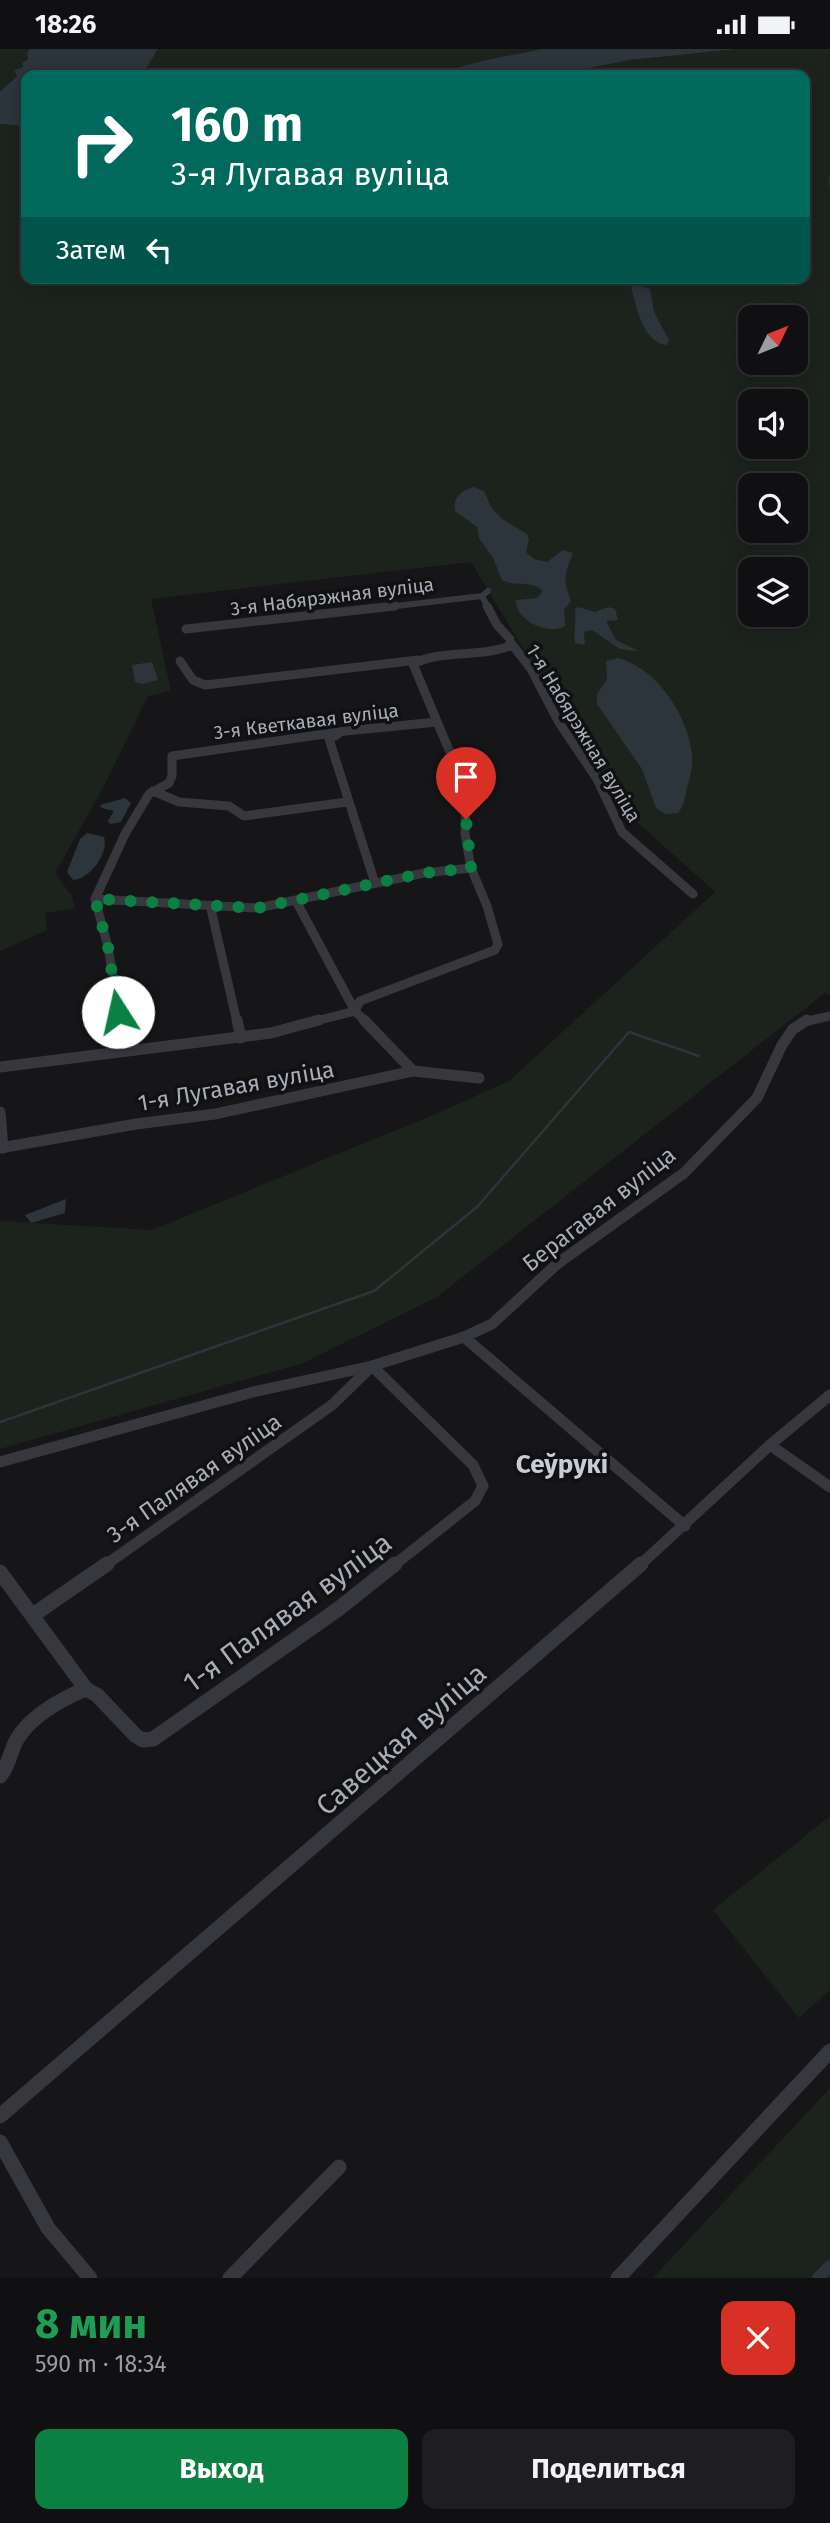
<!DOCTYPE html>
<html lang="ru">
<head>
<meta charset="utf-8">
<style>
	:root { --surface:#101012; --page:#1e1e20; --text:#f1f3f6; --muted:#9c9d9f; --line:#303032; --accent:#0b8043 }
	body { margin:0; font-family:"Fira Sans",sans-serif; background:var(--page); color:var(--text); height:100vh; display:flex; flex-direction:column; font-size:26px; white-space:nowrap }
	* { box-sizing:border-box; margin:0 }
	p { font-size:23px; color:var(--muted) }
	.icon { flex:none; width:38px; height:38px; fill:none; stroke:currentColor; stroke-width:2; stroke-linecap:round; stroke-linejoin:round }
	.map { position:relative; height:2229px; overflow:hidden }
	.details { display:flex; flex-direction:column; background:var(--surface); flex:1 }
	.details>* { flex:none }
	.top-card { position:absolute; left:21px; top:21px; width:789px; height:214px; border-radius:14px; box-shadow:0 4px 18px #0003,0 0 0 2px var(--line); background:#00695c; color:#fff; overflow:hidden }
	.needle { width:46px; rotate:47deg }
	.fabs { position:absolute; left:738px; top:256px; display:grid; gap:14px }
	.fabs a { display:grid; place-items:center; width:70px; height:70px; border-radius:14px; background:var(--surface); box-shadow:0 4px 18px #0003,0 0 0 2px var(--line); font-size:35px }
	.pin { position:absolute; display:grid; place-items:center; width:60px; height:60px; color:#fff; margin:-72px -30px; border-radius:50% 50% 50% 0; rotate:-45deg; box-shadow:0 0 7px #0007 }
	.pin .icon { rotate:45deg }
	.me { position:absolute; width:77px; margin:-38px; rotate:350deg; stroke-linejoin:round; filter:drop-shadow(0 0 5px #0008) }
	.turn { display:flex; align-items:center; gap:24px; height:147px; padding:0 35px; font-size:32px }
	.turn .icon { width:91px; height:91px; stroke-width:2.5 }
	.turn b { display:block; font-size:49px; line-height:60px }
	.then { display:flex; align-items:center; height:66px; padding:0 35px; background:#0003; gap:14px; font-size:26px }
	.round { display:grid; place-items:center; flex:none; width:74px; height:74px; border-radius:14px; background:var(--page) }
	.headline { display:flex; align-items:center; justify-content:space-between; height:119px; padding:0 35px }
	h1 { font-size:42px; font-weight:700; line-height:52px; color:#1e9e55 }
	.button { display:flex; gap:14px; margin-top:auto; padding:14px 35px }
	.button a { flex:1; height:80px; border-radius:14px; background:var(--accent); color:#fff; font-size:28px; font-weight:700; line-height:80px; text-align:center }
	.button a+a { background:var(--page); color:var(--text) }
	.status { display:flex; justify-content:space-between; align-items:center; height:49px; padding:0 35px; background:var(--surface); direction:ltr }
	.status svg { height:19px; fill:currentColor }
	.map>svg:first-child { display:block }
	.green { fill:#1c231d; fill-rule:evenodd }
	.water { fill:#2c353c }
	.lines { fill:none; stroke-linecap:round; stroke-linejoin:round }
	.stream-far1 { stroke:#2c353c; stroke-width:2 }
	.stream { stroke:#2c353c; stroke-width:2.5 }
	.canal { stroke:#2c353c; stroke-width:12 }
	.minor-far3 { stroke:#37383d; stroke-width:6 }
	.minor-far2 { stroke:#37383d; stroke-width:9 }
	.minor-far1 { stroke:#37383d; stroke-width:11 }
	.minor { stroke:#37383d; stroke-width:15 }
	.route { stroke:#0b8043; stroke-width:12; stroke-dasharray:0 21.6 }
	.labels { text-anchor:middle; stroke-width:7; stroke-linejoin:round; paint-order:stroke }
	.far-street-label { font-size:19px; fill:#a8adb8; stroke:#111113 }
	.street-label { font-size:23px; fill:#a8adb8; stroke:#111113 }
	.quarter-label { font-size:26px; font-weight:bold; fill:#c9ccd4; stroke:#111113 }
	.near-street-label { font-size:28px; fill:#a8adb8; stroke:#111113 }
</style>
</head>
<body>
<div class="status"><b>18:26</b><svg viewBox="0 0 49 12"><path d="M0 12V9h3v3zM5 12V6h3v6zM10 12V3h3v9zM15 12V0h3v12zM26 1h20v11H26zM47 4h2v5h-2z"/></svg></div>
<div class="map">
<svg width="830" height="2229" viewBox="0 0 830 2229">
	<rect width="100%" height="100%" fill="#161618"/>
	<g class="green">
		<polygon points="0,0 30,0 27,3 28,10 22,14 23,18 14,21 17,27 0,43"/>
		<polygon points="158,0 542,0 486,11 431,26 138,26 143,23"/>
		<path d="M737,0H830V946L825,944L437,1248L303,1314L0,1400V1172L152,1181L438,1064L509,1032L715,843L616,754L471,513L151,550L171,642L148,647L103,739L55,824L72,847L75,859L45,864L47,881L0,902V75L26,77V229H805V26H553L630,11ZM751,268H796V313H751ZM751,352H796V397H751ZM751,436H796V481H751ZM751,520H796V565H751Z"/>
		<polygon points="830,1767 830,1941 799,1969 713,1861"/>
		<polygon points="830,2039 830,2229 653,2229"/>
	</g>
	<g class="water">
		<polygon points="30,0 158,0 143,24 138,26 26,26 26,77 0,75 0,43 17,27 14,21 23,18 22,14 28,10 27,3"/>
		<polygon points="542,0 737,0 630,11 553,26 431,26 486,11"/>
		<path d="M634,235L650,240L654,263L669,291L667,296C643,294 636,257 631,238Z"/>
		<path d="M474,438L484,442L491,458L502,470L527,485L529,490L526,503L534,510L547,513L563,501L573,504C565,526 562,528 571,552L564,561L565,577C548,587 515,571 516,551L537,549L543,542C530,530 516,539 502,531L493,509L479,489L477,478L455,462C452,450 462,440 474,438Z"/>
		<path d="M578,558L595,563L608,558L615,560L618,571L606,572L616,591L638,602L620,600L592,581L584,583L585,596L575,594C573,582 577,571 575,560Z"/>
		<path d="M618,609C657,619 689,668 692,707C693,718 690,729 687,739C685,748 684,757 678,764L666,765L656,759L642,720L597,655V645L607,630L606,612Z"/>
		<polygon points="152,613 158,631 142,635 135,633 132,616"/>
		<polygon points="125,749 131,754 121,773 110,775 108,772 114,762 102,759 100,756"/>
		<path d="M87,784L104,788C109,804 90,830 73,831L67,823L80,790Z"/>
		<polygon points="66,1150 65,1164 31,1174 25,1166"/>
	</g>
	<g class="lines">
		<polyline class="stream-far1" points="830,129 830,136"/>
		<polyline class="stream" points="0,1373 374,1242 477,1158 629,983 699,1007"/>
		<polyline class="canal" points="818,2229 830,2217"/>
		<g class="minor-far3">
			<polyline points="379,559 482,547"/>
			<polyline points="488,559 482,547 488,542"/>
		</g>
		<g class="minor-far2">
			<polyline points="186,580 395,557"/>
			<polyline points="511,594 531,620 558,672 597,730 622,783 693,845"/>
			<polyline points="180,612 193,631 205,636 418,611"/>
			<polyline points="437,673 346,682 172,707 172,727 169,734 149,745 125,785 95,850 258,859 424,824 471,819"/>
			<polyline points="337,686 329,690 375,834"/>
			<polyline points="153,742 179,753 229,757 244,767 347,753"/>
			<polyline points="95,850 108,898 121,973"/>
			<polyline points="296,852 355,962 366,973"/>
			<polyline points="210,856 237,973"/>
			<path d="M312,973L355,962L360,952L495,901L498,895L487,857L471,819L465,785L466,754L454,713L413,615C442,600 479,609 510,597V590L497,576L487,557"/>
			<polyline points="804,973 830,967"/>
		</g>
		<g class="minor-far1">
			<polyline points="120,971 123,988 121,1002"/>
			<polyline points="237,971 241,989"/>
			<polyline points="364,971 413,1022"/>
			<polyline points="0,1018 271,984 319,971"/>
			<polyline points="0,1063 3,1099"/>
			<polyline points="0,1099 136,1075 215,1065 413,1022 479,1029"/>
			<polyline points="464,1288 685,1477"/>
			<polyline points="770,1396 830,1438"/>
			<polyline points="0,1413 253,1343 372,1317 464,1288 492,1275 557,1215 684,1124 757,1049 782,996 793,980 807,971"/>
			<polyline points="104,1517 332,1356 372,1317 473,1416 483,1437 475,1452 393,1517"/>
			<polyline points="639,1517 770,1396 830,1346"/>
		</g>
		<g class="minor">
			<polyline points="0,1523 86,1640"/>
			<polyline points="33,1566 107,1515"/>
			<path d="M0,1727C9,1716 10,1704 16,1692C29,1668 61,1650 86,1640L97,1646L136,1687L143,1691L153,1690L337,1561L395,1515"/>
			<polyline points="0,2067 641,1515"/>
			<polyline points="0,2093 48,2179 90,2229"/>
			<polyline points="230,2229 339,2118"/>
			<polyline points="618,2229 830,2002"/>
		</g>
	</g>
	<g class="lines">
		<polyline class="route" points="118,963 108,898 95,850 258,859 424,824 471,819 466,770"/>
	</g>
	<g class="labels">
		<g class="far-street-label">
			<text transform="translate(332 547) rotate(-7)" y="7">3-я Набярэжная вуліца</text>
			<text transform="translate(306 672) rotate(-7)" y="7">3-я Кветкавая вуліца</text>
			<text transform="translate(584 684) rotate(59)" y="7">1-я Набярэжная вуліца</text>
		</g>
		<g class="street-label">
			<text transform="translate(236 1037) rotate(-10)" y="8">1-я Лугавая вуліца</text>
			<text transform="translate(599 1160) rotate(-38)" y="8">Берагавая вуліца</text>
			<text transform="translate(194 1429) rotate(-35)" y="8">3-я Палявая вуліца</text>
		</g>
		<g class="quarter-label">
			<text x="562" y="1424">Сеўрукі</text>
		</g>
		<g class="near-street-label">
			<text transform="translate(287 1563) rotate(-36)" y="10">1-я Палявая вуліца</text>
			<text transform="translate(401 1690) rotate(-41)" y="10">Савецкая вуліца</text>
		</g>
	</g>
</svg>
<div class="fabs">
<a><svg class="needle" viewBox="-14 -14 28 28"><path d="M0-13l5 13h-10z" fill="#e53935"/><path d="M0 13l5-13h-10z" fill="#9c9d9f"/></svg></a>
<a><svg class="icon" aria-label="sound" viewBox="0 0 24 24"><path d="M4 9h4l5-4v14l-5-4H4zM17 9q2 3 0 6"/></svg></a>
<a><svg class="icon" aria-label="search" viewBox="0 0 24 24"><circle cx="10" cy="10" r="6"/><path d="M15 15l6 6"/></svg></a>
<a><svg class="icon" aria-label="layers" viewBox="0 0 24 24"><path d="M12 4l9 5-9 5-9-5zM3 14l9 5 9-5"/></svg></a>
</div>
<div class="pin" style="left:466px;top:770px;background:#d93025"><svg class="icon" aria-label="arrive" viewBox="0 0 24 24"><path d="M6 21V4h12l-3 4 3 4H6"/></svg></div>
<svg class="me" style="left:118px;top:963px" viewBox="-20 -20 40 40"><circle r="19" fill="#fff"/><path d="M0-13L10 11 0 6-10 11z" fill="#0b8043"/></svg>
<div class="top-card">
<div class="turn"><svg class="icon" aria-label="right" viewBox="0 0 24 24"><path d="M7 20v-9h11M14 6l5 5-5 5"/></svg><div><b>160 m</b>3-я Лугавая вуліца</div></div>
<div class="then">Затем<svg class="icon" aria-label="left" viewBox="0 0 24 24"><path d="M17 20v-9H6M10 6l-5 5 5 5"/></svg></div>
</div>
</div>
<section class="details">
<div class="headline"><div><h1>8 мин</h1><p>590 m · 18:34</p></div><a class="round" style="background:#d93025;color:#fff"><svg class="icon" aria-label="close" viewBox="0 0 24 24"><path d="M6 6l12 12M18 6L6 18"/></svg></a></div>
<div class="button"><a>Выход</a><a>Поделиться</a></div>
</section>
</body>
</html>
